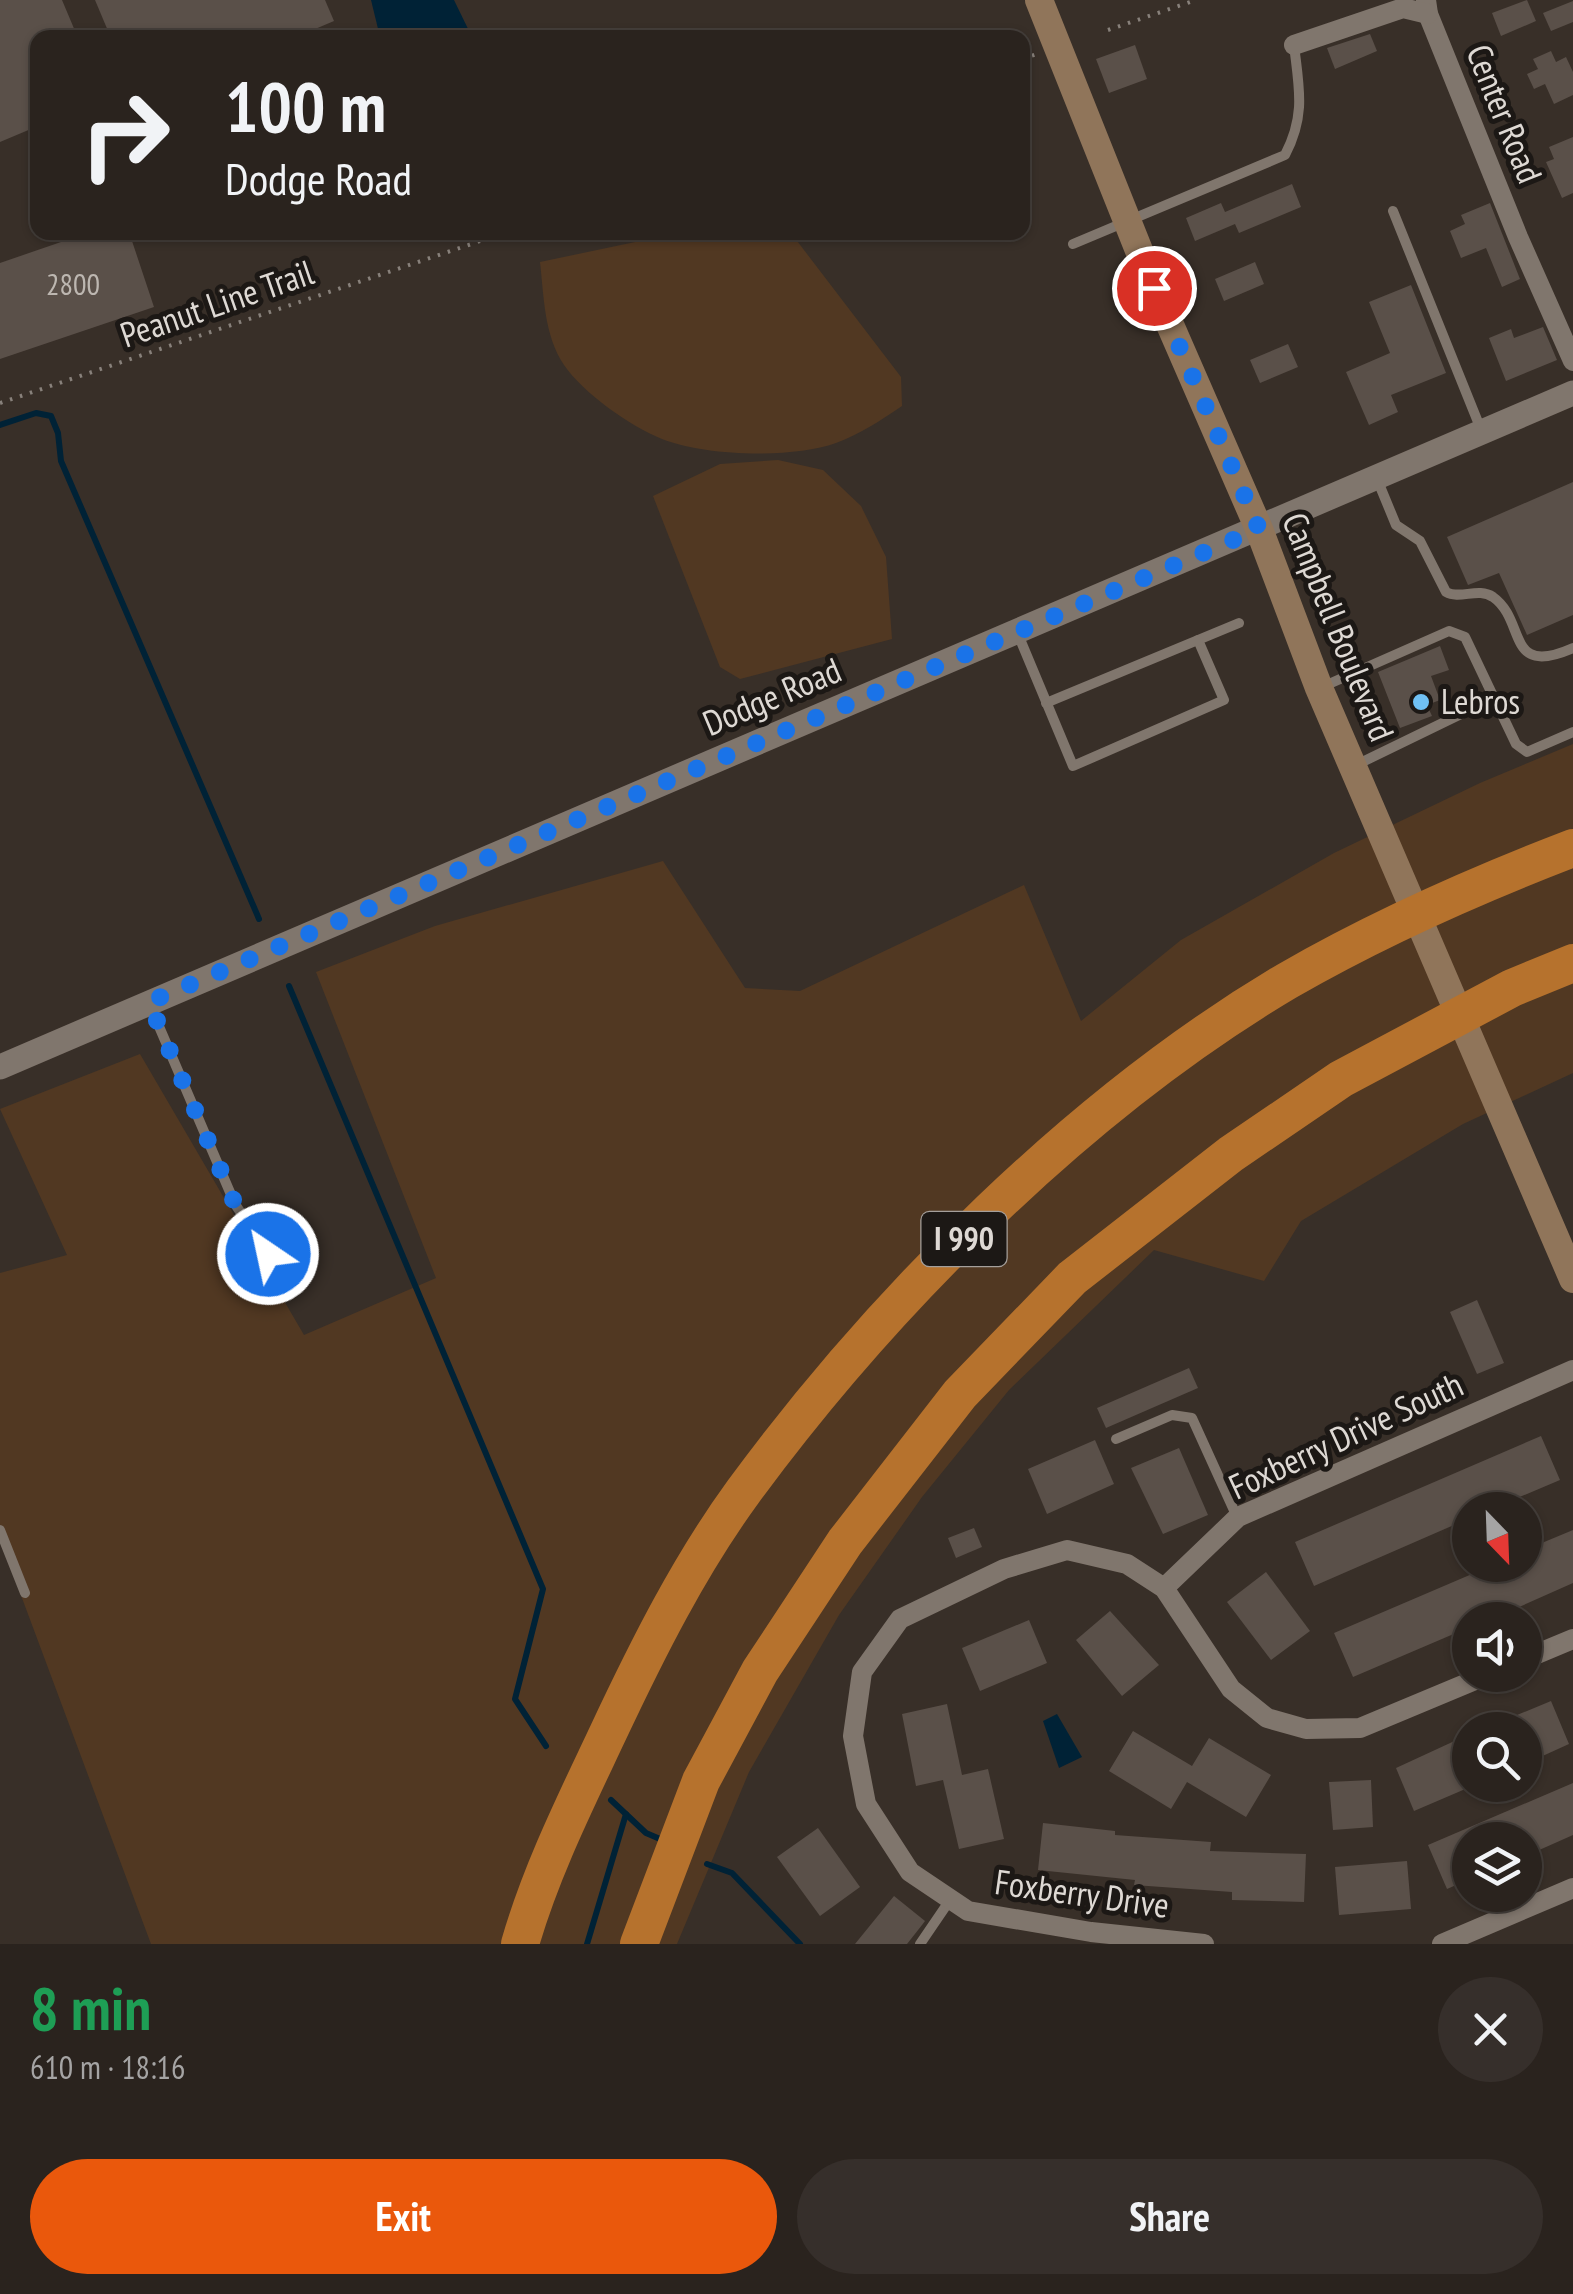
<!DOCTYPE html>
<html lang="en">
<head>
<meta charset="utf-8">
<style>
	:root { --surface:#2a231e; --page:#362f2b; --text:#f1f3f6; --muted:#a5a4a4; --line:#46403c; --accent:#ea580c }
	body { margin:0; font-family:"PT Sans Narrow",sans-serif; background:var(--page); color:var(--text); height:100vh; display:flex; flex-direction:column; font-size:38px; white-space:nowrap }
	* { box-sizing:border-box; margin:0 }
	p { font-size:32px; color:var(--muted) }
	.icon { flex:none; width:55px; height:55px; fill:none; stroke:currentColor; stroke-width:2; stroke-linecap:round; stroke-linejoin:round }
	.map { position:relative; height:1944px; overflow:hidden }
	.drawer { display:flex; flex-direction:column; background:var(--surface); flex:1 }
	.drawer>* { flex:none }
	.top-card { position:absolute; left:30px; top:30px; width:1000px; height:210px; border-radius:20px; box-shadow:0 2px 8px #0004,0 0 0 2px var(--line); background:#2a231e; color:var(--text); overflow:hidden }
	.needle { width:65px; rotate:157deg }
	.fabs { position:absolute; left:1452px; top:1492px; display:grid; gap:20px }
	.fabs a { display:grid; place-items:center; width:90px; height:90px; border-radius:50%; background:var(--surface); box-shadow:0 2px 8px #0004,0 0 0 2px var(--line); font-size:50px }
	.pin { position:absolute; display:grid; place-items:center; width:85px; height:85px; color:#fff; margin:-42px; border:5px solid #fff; border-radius:50%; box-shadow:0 2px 10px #0007 }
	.me { position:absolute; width:110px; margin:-55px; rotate:326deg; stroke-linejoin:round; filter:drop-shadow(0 0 8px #0008) }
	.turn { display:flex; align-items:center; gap:35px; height:210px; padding:0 30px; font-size:45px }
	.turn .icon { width:130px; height:130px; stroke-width:2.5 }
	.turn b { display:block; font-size:70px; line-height:85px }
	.round { display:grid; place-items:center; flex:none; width:105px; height:105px; border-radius:52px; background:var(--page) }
	.head { display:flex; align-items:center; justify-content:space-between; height:170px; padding:0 30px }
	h1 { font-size:60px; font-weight:800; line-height:75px; color:#1e9e55 }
	.button { display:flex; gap:20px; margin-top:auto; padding:20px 30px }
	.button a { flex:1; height:115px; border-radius:60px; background:var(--accent); color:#fff; font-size:40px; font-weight:800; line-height:115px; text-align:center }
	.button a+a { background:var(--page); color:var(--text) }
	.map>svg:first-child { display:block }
	.green { fill:#513822 }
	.water { fill:#002236 }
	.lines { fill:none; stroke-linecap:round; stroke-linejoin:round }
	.stream { stroke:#002236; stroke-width:6 }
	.building { fill:#5a5049 }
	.path { stroke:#88817b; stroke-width:4; stroke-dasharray:2.5 8; stroke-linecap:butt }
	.service { stroke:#80766d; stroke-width:10 }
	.minor { stroke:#80766d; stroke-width:20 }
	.tertiary { stroke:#80766d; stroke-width:25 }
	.secondary { stroke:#90755a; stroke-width:28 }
	.motorway { stroke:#b6722d; stroke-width:38 }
	.route { stroke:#1a73e8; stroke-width:18; stroke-dasharray:0 32.4 }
	.poi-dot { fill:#70c1f4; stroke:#1c1815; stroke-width:4 }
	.labels { text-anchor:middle; stroke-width:10; stroke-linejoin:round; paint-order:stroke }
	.number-label { font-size:30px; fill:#bdb7b1 }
	.shield { fill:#1c1815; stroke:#a49f9b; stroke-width:2.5 }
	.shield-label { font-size:32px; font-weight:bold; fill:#ded9d4 }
	.street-label { font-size:35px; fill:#ded9d4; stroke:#1c1815 }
	.poi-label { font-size:35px; fill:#ded9d4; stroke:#1c1815; text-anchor:start }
</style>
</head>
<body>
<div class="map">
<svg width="1573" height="1944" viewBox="0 0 1573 1944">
	<rect width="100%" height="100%" fill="#382f28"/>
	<g class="green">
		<path d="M678,233H791L901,377L902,406C880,421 860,434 836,443C791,459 705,456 662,439C630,426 583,393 564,365C544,335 544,297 540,262Z"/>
		<polygon points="778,460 823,470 861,506 886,557 892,639 740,679 720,667 653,496 720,464"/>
		<polygon points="1573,744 1573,1073 1463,1124 1301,1221 1264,1281 1154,1250 1009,1390 922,1497 839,1615 749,1772 677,1944 151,1944 0,1539 0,1273 67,1255 0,1109 140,1054 304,1335 436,1278 316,972 435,926 663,861 745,988 800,991 1024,885 1081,1021 1181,940 1334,853 1480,783"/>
	</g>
	<g class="water">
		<polygon points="371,0 454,0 472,37 380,37"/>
		<polygon points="1057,1714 1082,1757 1059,1768 1043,1721"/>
	</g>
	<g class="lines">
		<g class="stream">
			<polyline points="0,425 36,413 51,416 58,433 61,461 259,919"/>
			<polyline points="289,986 543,1589 515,1699 546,1746"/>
			<polyline points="611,1800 646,1833 660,1839"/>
			<polyline points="707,1864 732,1873 800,1944"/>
			<polyline points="587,1944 626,1814"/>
		</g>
	</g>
	<g class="building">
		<polygon points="0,0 62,0 78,38 38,38 38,126 0,142"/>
		<polygon points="95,0 325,0 334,21 294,38 111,38"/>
		<polygon points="1527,0 1536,21 1501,36 1492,13"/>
		<polygon points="1573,1 1573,22 1551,31 1543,13"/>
		<polygon points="1370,34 1377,51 1335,69 1327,48"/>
		<polygon points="1135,45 1147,79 1109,93 1096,59"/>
		<polygon points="1551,51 1556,62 1566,57 1573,72 1573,95 1554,104 1545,84 1534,89 1527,74 1538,69 1533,59"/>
		<polygon points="1573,137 1573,193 1562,198 1546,162 1554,159 1549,147"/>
		<polygon points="1292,184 1301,207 1239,233 1235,224 1195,241 1186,218 1221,203 1225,212"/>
		<polygon points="1490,203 1520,279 1502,287 1486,248 1461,258 1450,231 1465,224 1461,215"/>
		<polygon points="90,232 129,232 154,307 0,359 0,263"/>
		<polygon points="1255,262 1264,284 1224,301 1215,279"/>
		<polygon points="1411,285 1446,373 1391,395 1398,412 1369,425 1346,372 1390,353 1369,302"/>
		<polygon points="1543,327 1557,360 1506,381 1489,338 1511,329 1514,338"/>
		<polygon points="1288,344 1298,367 1260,383 1250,360"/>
		<polygon points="1573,482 1573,615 1527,635 1499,573 1468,585 1447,537"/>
		<polygon points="1440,646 1449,670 1431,676 1440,700 1427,705 1432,716 1400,728 1378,672"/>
		<polygon points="1477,1300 1504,1363 1477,1374 1450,1312"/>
		<polygon points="1189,1368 1198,1388 1106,1428 1097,1408"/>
		<polygon points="1541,1436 1560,1480 1489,1510 1470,1510 1470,1518 1314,1586 1295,1542"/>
		<polygon points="1095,1440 1114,1484 1047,1514 1028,1469"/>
		<polygon points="1179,1448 1208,1515 1163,1534 1131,1468"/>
		<polygon points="974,1528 982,1547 956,1558 948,1538"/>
		<polygon points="1573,1530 1573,1583 1490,1620 1470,1620 1470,1627 1353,1677 1334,1633 1493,1565 1525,1565 1525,1550"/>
		<polygon points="1266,1572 1310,1631 1271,1660 1227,1602"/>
		<polygon points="1110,1611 1159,1665 1122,1696 1076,1640"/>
		<polygon points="1029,1620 1047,1663 980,1691 962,1648"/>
		<polygon points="1551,1701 1569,1744 1536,1759 1525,1763 1525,1730 1481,1730"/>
		<polygon points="947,1704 962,1775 988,1769 1004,1839 959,1849 943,1780 916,1786 902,1714"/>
		<polygon points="1133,1731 1192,1766 1209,1738 1271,1775 1246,1817 1187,1782 1171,1809 1109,1771"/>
		<polygon points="1461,1738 1470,1759 1470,1787 1414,1811 1396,1768"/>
		<polygon points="1371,1780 1373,1827 1333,1830 1329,1782"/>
		<polygon points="1573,1783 1573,1835 1537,1851 1532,1840 1470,1840 1470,1879 1447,1889 1428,1845"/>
		<polygon points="1043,1823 1115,1831 1115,1835 1211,1842 1210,1851 1306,1854 1304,1902 1232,1900 1232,1892 1134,1885 1135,1880 1038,1870"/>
		<polygon points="818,1828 860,1887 820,1916 777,1857"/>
		<polygon points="1407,1861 1411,1909 1339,1915 1335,1867"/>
		<polygon points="894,1896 925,1921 922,1925 907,1944 855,1944"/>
	</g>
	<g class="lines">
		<g class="path">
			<polyline points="1108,30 1196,0"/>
			<polyline points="1022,59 1037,54"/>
			<polyline points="0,403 507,232"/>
		</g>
		<g class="service">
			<polyline points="1393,211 1482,432"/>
			<path d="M1073,244L1285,155C1306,115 1299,88 1294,45"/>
			<path d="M1377,479L1396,525L1420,541L1446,592C1460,600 1478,587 1493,597C1527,621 1505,678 1573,648"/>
			<polyline points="1017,632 1073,766 1224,700 1198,640 1239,623"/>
			<polyline points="1322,687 1449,631 1465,637 1494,698 1354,766"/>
			<polyline points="1494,698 1516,744 1527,752 1573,732"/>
			<polyline points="1046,703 1198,640"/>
			<polyline points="149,1003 235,1204 268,1254"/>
			<polyline points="1116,1439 1172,1415 1192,1418 1237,1517"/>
			<polyline points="0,1530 25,1593"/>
			<polyline points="920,1944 950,1900"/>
		</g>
		<g class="minor">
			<polyline points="1426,0 1428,14 1518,237 1573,361"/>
			<polyline points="1294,45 1403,8 1428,14"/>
			<polyline points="1164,1588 1238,1517 1573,1370"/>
			<polyline points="1525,1659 1573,1639"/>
			<polyline points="1204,1944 1091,1932 968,1911 910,1872 866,1804 853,1736 862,1672 900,1619 1004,1569 1067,1550 1127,1564 1164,1588 1231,1689 1267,1718 1306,1729 1360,1728 1487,1675"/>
			<polyline points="1442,1944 1573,1888"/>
		</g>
		<polyline class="tertiary" points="0,1067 1573,393"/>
		<polyline class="secondary" points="1039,0 1154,288 1259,529 1319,688 1573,1279"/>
		<g class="motorway">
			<path d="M520,1944C541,1871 576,1801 608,1733C647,1650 689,1566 743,1492C884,1300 1081,1103 1287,981C1379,928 1474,886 1573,848"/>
			<polyline points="639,1944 701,1781 760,1671 845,1542 960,1394 1072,1278 1231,1154 1341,1079 1512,988 1573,963"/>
		</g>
	</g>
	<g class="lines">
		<polyline class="route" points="268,1254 235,1204 149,1002 1259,529 1154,288"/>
	</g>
	<circle class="poi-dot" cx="1421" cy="702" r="10"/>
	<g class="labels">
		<g class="number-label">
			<text x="73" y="295">2800</text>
		</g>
		<rect class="shield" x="921.5" y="1212" width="85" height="54" rx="8"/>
		<g class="shield-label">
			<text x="964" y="1250">I 990</text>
		</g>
		<g class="street-label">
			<text transform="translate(1504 114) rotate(68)" y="12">Center Road</text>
			<text transform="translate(217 304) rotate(-19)" y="12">Peanut Line Trail</text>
			<text transform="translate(1338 627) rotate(68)" y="12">Campbell Boulevard</text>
			<text transform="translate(772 697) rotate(-23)" y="12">Dodge Road</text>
			<text transform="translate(1346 1436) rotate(-25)" y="12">Foxberry Drive South</text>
			<text transform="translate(1082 1894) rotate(8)" y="12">Foxberry Drive</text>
		</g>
		<g class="poi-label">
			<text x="1441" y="714">Lebros</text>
		</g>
	</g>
</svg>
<div class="fabs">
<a><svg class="needle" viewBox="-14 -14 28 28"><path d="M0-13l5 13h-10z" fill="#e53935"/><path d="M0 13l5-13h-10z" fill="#a5a4a4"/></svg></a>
<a><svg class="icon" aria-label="sound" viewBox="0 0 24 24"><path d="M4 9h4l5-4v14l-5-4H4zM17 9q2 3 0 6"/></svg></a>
<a><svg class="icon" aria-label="search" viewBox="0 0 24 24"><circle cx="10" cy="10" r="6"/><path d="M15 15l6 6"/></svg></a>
<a><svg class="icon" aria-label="layers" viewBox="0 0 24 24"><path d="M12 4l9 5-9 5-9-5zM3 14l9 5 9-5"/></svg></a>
</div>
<div class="pin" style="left:1154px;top:288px;background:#d93025"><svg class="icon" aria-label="arrive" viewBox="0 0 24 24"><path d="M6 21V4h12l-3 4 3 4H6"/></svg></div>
<svg class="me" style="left:268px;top:1254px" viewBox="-20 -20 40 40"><circle r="17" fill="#1a73e8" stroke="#fff" stroke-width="3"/><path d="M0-11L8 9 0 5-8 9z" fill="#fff"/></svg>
<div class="top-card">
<div class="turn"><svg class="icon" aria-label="right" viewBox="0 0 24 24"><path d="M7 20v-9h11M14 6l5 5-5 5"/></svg><div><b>100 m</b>Dodge Road</div></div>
</div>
</div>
<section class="drawer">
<div class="head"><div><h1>8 min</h1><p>610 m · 18:16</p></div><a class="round"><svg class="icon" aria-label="close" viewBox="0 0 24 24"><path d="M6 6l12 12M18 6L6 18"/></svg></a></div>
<div class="button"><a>Exit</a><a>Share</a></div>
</section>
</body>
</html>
